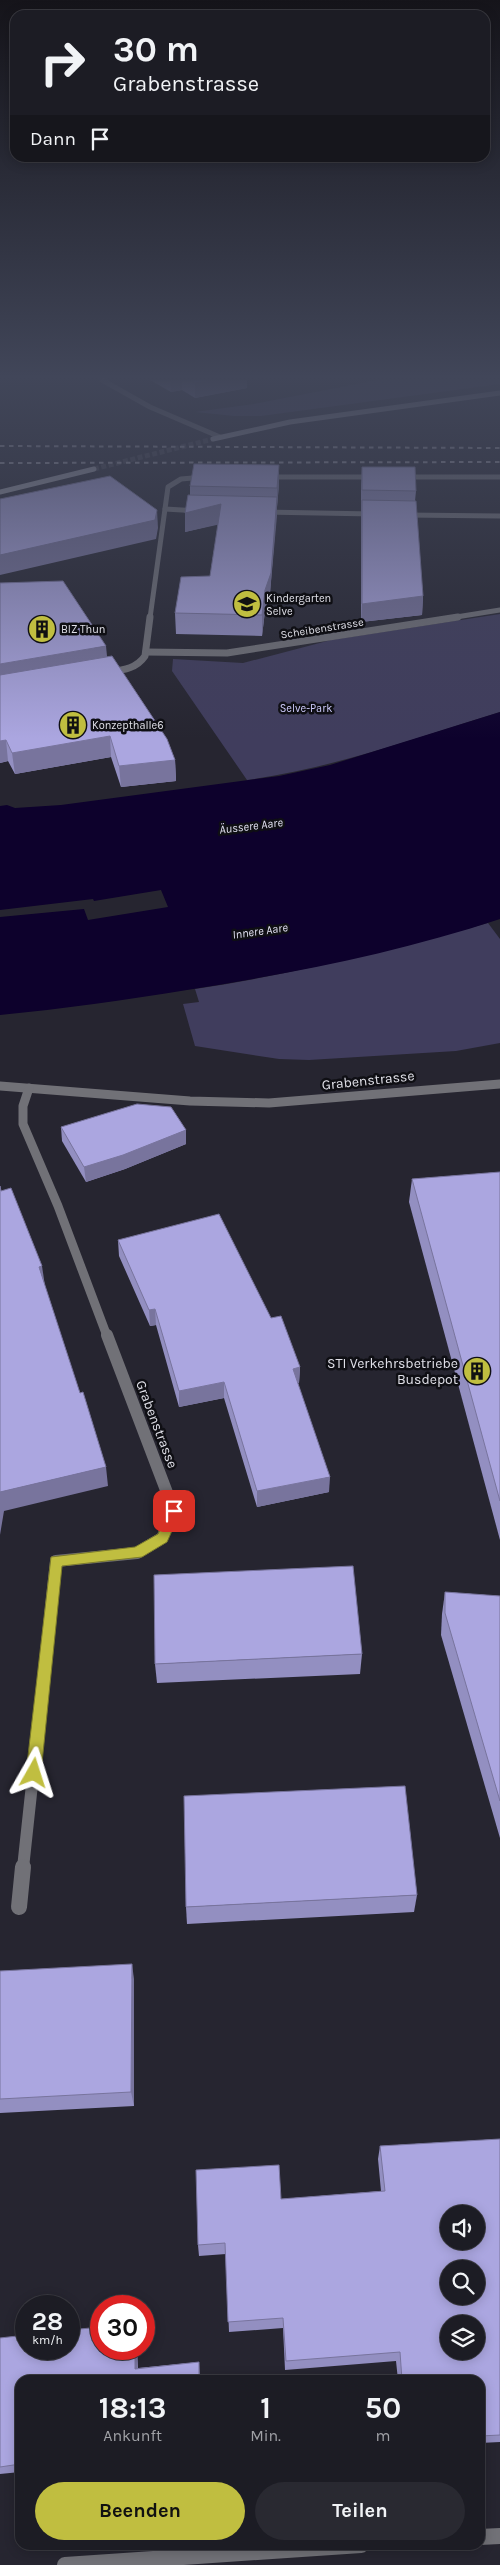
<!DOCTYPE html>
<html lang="de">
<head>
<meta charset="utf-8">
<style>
	:root { --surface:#1c1c24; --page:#292931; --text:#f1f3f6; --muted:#a0a1a6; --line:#3a3a41; --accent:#c0be40 }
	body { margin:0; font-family:Karla,sans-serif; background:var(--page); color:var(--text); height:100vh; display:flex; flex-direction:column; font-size:19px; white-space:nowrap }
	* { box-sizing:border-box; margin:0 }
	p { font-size:16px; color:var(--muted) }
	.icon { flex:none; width:28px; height:28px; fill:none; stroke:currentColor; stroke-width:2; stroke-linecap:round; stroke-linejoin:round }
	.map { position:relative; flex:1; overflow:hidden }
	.sheet { position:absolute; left:15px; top:2375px; width:470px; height:175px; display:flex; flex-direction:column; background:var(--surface); border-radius:15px; box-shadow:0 2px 12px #0003,0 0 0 1px var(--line) }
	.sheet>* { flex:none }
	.guide { position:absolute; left:10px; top:10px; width:480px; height:152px; border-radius:15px; box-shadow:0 2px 12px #0003,0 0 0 1px var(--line); background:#1c1c24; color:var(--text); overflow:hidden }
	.controls { position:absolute; left:440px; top:2205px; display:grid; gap:10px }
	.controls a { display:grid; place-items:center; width:45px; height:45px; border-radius:50%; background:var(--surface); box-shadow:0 2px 12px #0003,0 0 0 1px var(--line); font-size:25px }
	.speed { position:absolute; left:15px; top:2295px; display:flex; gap:10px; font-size:25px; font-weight:700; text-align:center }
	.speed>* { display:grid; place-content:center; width:65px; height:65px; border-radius:50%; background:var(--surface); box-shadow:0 2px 12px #0003,0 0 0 1px var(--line); line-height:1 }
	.speed small { font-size:12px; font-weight:400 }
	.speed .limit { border:8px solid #d22; background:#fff; color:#111 }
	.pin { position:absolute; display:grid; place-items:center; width:42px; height:42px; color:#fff; margin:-21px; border-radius:10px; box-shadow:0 2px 8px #0006 }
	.me { position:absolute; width:55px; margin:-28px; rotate:6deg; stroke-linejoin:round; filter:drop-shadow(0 0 4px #0008) }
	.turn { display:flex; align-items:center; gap:18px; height:105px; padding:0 20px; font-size:22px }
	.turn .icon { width:65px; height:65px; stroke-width:2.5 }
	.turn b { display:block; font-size:35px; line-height:42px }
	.then { display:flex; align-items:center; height:48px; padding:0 20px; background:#0003; gap:10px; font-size:19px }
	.eta { display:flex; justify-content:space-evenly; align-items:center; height:85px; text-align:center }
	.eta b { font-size:30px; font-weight:700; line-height:35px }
	.cta { display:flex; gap:10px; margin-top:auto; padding:10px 20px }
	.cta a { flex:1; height:58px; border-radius:30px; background:var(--accent); color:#111; font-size:20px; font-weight:700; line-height:58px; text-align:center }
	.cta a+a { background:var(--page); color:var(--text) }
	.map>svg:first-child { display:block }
	.green { fill:#403d5d }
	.water { fill:#0d012c }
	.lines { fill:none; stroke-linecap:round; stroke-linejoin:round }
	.secondary-tunnel { stroke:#42414c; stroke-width:5; stroke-dasharray:5 2.5; stroke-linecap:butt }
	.pedestrian { stroke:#717177; stroke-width:5 }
	.minor-far4 { stroke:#717177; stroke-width:5 }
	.minor-far3 { stroke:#717177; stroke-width:7 }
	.minor-far2 { stroke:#717177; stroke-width:9 }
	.minor-far1 { stroke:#717177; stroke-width:12 }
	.minor { stroke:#717177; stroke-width:16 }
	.tertiary { stroke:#717177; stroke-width:5 }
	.secondary { stroke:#9c9ca6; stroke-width:5 }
	.rail { stroke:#9a99a2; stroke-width:2; stroke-dasharray:4.5 4.5; stroke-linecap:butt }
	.wall { fill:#938fc1 }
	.shaded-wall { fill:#78749d }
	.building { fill:#aba6e0; stroke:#78749d; fill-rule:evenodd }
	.route { fill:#c0be40; stroke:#7d7c2a }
	.labels { text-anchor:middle; stroke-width:5; stroke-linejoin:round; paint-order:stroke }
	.far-poi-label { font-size:11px; fill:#e0e0e8; stroke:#0f0f14; text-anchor:start }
	.far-street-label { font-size:11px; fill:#e0e0e8; stroke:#0f0f14 }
	.far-park-label { font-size:11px; fill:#d1ceff; stroke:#0f0f14 }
	.far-water-label { font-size:12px; font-style:italic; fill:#e1e0f1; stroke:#0f0f14 }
	.street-label { font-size:14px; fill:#e0e0e8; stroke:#0f0f14 }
	.poi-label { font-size:14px; fill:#e0e0e8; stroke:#0f0f14; text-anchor:end }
</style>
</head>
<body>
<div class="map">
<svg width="500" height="2565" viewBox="0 0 500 2565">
	<rect width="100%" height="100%" fill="#262530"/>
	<g class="green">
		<polygon points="377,380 500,380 500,384 261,416 234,416 195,412 254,404"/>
		<path d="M500,614V712C416,738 334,768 247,780L172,671L173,659L243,663L331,640Z"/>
		<path d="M488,923L500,939V1043L456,1051L309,1060L279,1059L195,1046L183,1004L199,1002L195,989C294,974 391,950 488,923Z"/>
	</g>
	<path class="water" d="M500,712V919C397,953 294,973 187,990C125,1000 63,1009 0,1015V917L84,909L88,920L168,907L161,890L94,901L93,899L0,910V806L7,805L15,808L61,805L279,776L330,765Z"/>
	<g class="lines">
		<polyline class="secondary-tunnel" points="94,469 213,439"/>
		<g class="pedestrian">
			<polyline points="165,509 199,511"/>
			<polyline points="263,512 374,514"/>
			<polyline points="406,515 500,516"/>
		</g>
		<g class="minor-far4">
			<polyline points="266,477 374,477"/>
			<polyline points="403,477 500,477"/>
			<polyline points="150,618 168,487 181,479 204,477"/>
			<polyline points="450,618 500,610"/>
		</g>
		<g class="minor-far3">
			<polyline points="146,652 227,653 458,617"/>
			<path d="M110,672C124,670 137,668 145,656L150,617"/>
		</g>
		<g class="minor-far2">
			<polyline points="0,1086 190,1101 269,1103 500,1084"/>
			<polyline points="29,1088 23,1106 23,1124 58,1206 107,1336"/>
		</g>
		<polyline class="minor-far1" points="23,1868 56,1561 137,1553 162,1538 174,1511 107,1335"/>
		<g class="minor">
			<polyline points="19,1907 23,1867"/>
			<polyline points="480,2537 500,2536"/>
			<polyline points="65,2565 361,2545"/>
		</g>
		<polyline class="tertiary" points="102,380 150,407 220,437"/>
		<g class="secondary">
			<polyline points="213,439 290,422 500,393"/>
			<polyline points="0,492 94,469"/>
		</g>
		<g class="rail">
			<polyline points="0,446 500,448"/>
			<polyline points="0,463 500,462"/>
		</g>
	</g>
	<g class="wall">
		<polygon points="150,380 247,380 247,388 195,398 182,390 171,392"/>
		<polygon points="279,465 279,484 277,507 270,593 265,611 262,636 176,634 175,613 210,576 218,524 185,532 190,495 190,486"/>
		<polygon points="362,467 416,491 415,501 423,596 422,615 361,622 361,485"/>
		<polygon points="0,583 107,657 175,760 176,781 121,787 111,757 15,774 8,761 0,763"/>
		<polygon points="61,1127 186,1144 125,1169 86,1182 62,1141"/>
		<polygon points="500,1172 500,1540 409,1202 412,1179"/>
		<polygon points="118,1240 271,1318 300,1367 299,1383 298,1383 329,1492 257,1507 224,1398 179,1407 156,1325 150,1326 119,1256"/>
		<polygon points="445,1592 500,1596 500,1838 441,1635 442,1614"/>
		<polygon points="362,1654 360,1674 157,1683 155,1664"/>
		<polygon points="417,1895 414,1912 187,1924 186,1907"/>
		<polygon points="0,1971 134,1979 134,2106 0,2113"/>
		<polygon points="500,2139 500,2442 480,2443 480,2380 398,2380 396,2361 285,2370 283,2328 229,2332 226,2254 199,2256 198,2245 281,2199 381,2191 378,2159 380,2146"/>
		<polygon points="0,2338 137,2349 138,2368 199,2362 200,2380 20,2380 20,2472 0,2474"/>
	</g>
	<g class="shaded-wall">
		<polygon points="170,380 182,380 182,390 171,392"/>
		<polygon points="214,380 247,380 247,388 195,398 195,383"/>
		<polygon points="279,465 279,484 277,507 277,488"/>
		<polygon points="277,497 277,516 270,593 265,611 262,636 262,615"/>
		<polygon points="221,504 221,524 185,532 185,513"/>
		<polygon points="157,510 158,528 156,539 0,575 0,555"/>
		<polygon points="423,596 422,615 361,622 362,604"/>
		<polygon points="106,646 108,666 0,685 0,664"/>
		<polygon points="110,736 111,757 15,774 12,753"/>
		<polygon points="6,740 8,761 0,763 0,741"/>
		<polygon points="175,760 176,781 121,787 119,766"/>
		<polygon points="186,1130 186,1144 125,1169 86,1182 84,1167"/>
		<polygon points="42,1266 45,1286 39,1267"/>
		<polygon points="155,1309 156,1325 150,1326 149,1310"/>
		<polygon points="300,1367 299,1383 292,1384 293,1369"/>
		<polygon points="224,1382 224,1398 179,1407 179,1391"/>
		<polygon points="106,1467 108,1486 4,1511 0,1535 0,1492"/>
		<polygon points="330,1477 329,1492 257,1507 257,1491"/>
		<polygon points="132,1964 134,1979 134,2106 131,2092"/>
		<polygon points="135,2349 137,2349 138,2377 135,2369"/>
	</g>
	<g class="building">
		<polygon points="189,380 214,380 195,383"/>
		<polygon points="194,464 279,465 277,488 190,486"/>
		<polygon points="362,467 415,467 416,491 362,490"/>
		<polygon points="110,476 157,510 155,520 0,555 0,499"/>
		<polygon points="188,495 277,497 271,573 265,590 262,615 175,613 181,577 210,576 221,504 185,513"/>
		<polygon points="362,500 416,501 423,596 362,604"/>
		<polygon points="63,581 106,646 0,664 0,583"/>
		<polygon points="112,656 167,739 175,760 119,766 110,736 12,753 6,740 0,741 0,675"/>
		<polygon points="137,1104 171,1107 186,1130 123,1155 84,1167 61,1127"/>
		<polygon points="500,1172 500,1501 412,1179"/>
		<polygon points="0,1186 1,1191 11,1188 42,1266 39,1267 80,1393 83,1392 106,1467 0,1492 0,1493"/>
		<polygon points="219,1214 271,1318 281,1316 300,1367 293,1369 330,1477 257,1491 224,1382 179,1391 155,1309 149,1310 118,1240"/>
		<polygon points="353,1566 362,1654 155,1664 154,1575"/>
		<polygon points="445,1592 500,1596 500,1801 445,1613"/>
		<polygon points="405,1786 417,1895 186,1907 184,1796"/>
		<polygon points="132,1964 131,2092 0,2099 0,1971"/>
		<path d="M500,2139V2435L480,2436V2380H402L400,2352L286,2361L283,2318L228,2322L225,2243L198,2245L196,2170L279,2165L281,2199L385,2191L380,2146ZM449,2214H476V2241H449ZM449,2269H476V2296H449ZM449,2324H476V2351H449Z"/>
		<polygon points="101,2327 101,2349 135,2349 135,2369 199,2362 199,2380 20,2380 20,2464 0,2467 0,2338 26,2335 26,2349 69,2349 69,2330"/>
	</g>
	<linearGradient id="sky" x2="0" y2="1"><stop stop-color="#15141a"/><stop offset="0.51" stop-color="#414659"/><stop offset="1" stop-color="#414659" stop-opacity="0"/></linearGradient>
	<rect width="500" height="739" fill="url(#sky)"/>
	<polygon class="route" points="174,1506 181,1511 167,1542 142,1557 62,1566 41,1773 39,1778 34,1780 28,1778 26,1773 51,1557 135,1547 158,1534 170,1507"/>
	<defs>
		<g id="school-disc" transform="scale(1.4375)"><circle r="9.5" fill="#c0be40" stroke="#0f0f14"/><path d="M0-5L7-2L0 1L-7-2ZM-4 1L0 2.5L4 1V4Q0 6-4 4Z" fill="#111"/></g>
		<g id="building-disc" transform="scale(1.4375)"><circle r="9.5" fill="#c0be40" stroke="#0f0f14"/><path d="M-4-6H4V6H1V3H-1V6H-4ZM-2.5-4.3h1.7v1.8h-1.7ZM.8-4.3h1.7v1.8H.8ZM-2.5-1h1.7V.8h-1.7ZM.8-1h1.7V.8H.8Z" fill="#111"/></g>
	</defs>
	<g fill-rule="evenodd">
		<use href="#school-disc" x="247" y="604"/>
		<use href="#building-disc" x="42" y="629"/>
		<use href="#building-disc" x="73" y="725"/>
		<use href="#building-disc" x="477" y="1371"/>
	</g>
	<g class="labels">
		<g class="far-poi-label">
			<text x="266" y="602">Kindergarten<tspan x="266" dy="13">Selve</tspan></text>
			<text x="61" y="633">BIZ Thun</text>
			<text x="92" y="729">Konzepthalle6</text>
		</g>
		<g class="far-street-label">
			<text transform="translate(322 628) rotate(-9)" y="4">Scheibenstrasse</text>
		</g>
		<g class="far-park-label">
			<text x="306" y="712">Selve-Park</text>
		</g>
		<g class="far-water-label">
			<text transform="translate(251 826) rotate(-7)" y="4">Äussere Aare</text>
			<text transform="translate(260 931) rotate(-8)" y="4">Innere Aare</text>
		</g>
		<g class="street-label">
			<text transform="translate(368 1080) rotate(-6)" y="5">Grabenstrasse</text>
			<text transform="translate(157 1424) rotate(69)" y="5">Grabenstrasse</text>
		</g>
		<g class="poi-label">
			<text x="458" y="1368">STI Verkehrsbetriebe<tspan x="458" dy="16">Busdepot</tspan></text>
		</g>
	</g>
</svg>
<div class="controls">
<a><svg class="icon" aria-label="sound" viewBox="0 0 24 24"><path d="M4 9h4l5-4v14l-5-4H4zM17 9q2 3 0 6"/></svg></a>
<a><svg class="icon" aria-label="search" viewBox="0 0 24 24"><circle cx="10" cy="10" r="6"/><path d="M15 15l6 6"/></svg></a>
<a><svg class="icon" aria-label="layers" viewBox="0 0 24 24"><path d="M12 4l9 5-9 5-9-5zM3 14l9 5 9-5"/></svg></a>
</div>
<div class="speed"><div>28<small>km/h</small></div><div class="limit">30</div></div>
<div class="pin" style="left:174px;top:1511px;background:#d93025"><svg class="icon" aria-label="arrive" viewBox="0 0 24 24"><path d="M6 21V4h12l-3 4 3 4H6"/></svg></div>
<svg class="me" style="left:34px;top:1773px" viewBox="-20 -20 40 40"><path d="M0-17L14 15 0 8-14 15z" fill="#c0be40" stroke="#fff" stroke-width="4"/></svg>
<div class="guide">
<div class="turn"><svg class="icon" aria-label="right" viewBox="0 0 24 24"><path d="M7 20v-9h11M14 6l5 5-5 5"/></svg><div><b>30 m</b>Grabenstrasse</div></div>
<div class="then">Dann<svg class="icon" aria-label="arrive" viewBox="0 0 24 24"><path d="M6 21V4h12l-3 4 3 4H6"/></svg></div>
</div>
<section class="sheet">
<div class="eta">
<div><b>18:13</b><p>Ankunft</p></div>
<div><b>1</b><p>Min.</p></div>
<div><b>50</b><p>m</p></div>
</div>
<div class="cta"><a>Beenden</a><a>Teilen</a></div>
</section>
</div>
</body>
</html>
